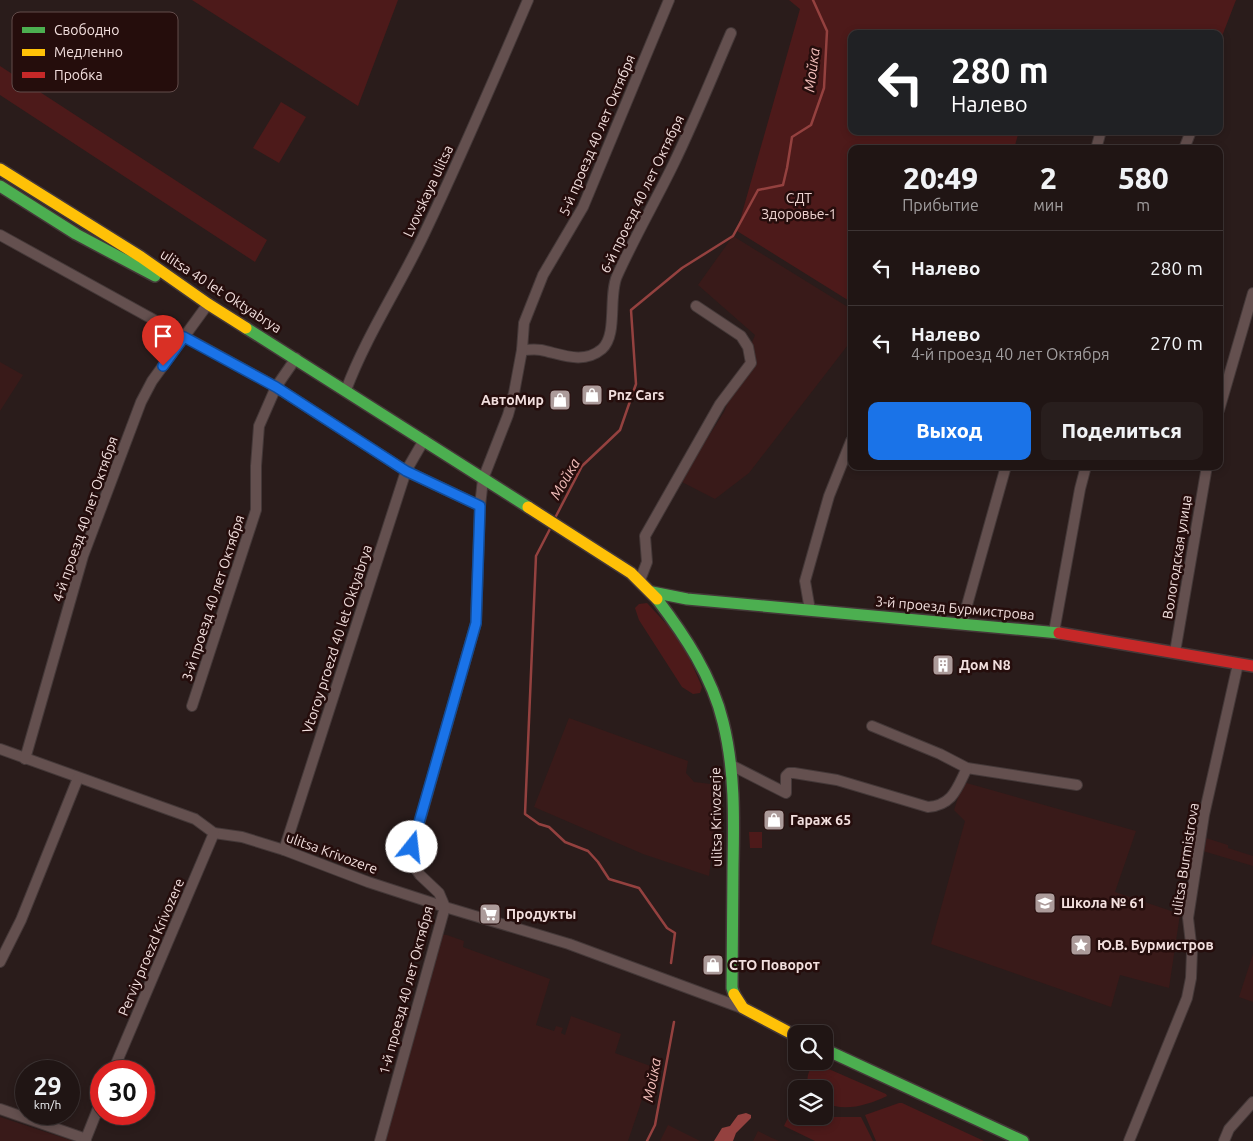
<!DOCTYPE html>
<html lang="ru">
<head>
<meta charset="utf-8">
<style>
	:root { --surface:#201514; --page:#281e1d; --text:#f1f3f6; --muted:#a29fa0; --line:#3d3434; --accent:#1a73e8 }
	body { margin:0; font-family:Ubuntu,sans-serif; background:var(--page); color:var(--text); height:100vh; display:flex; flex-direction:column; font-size:19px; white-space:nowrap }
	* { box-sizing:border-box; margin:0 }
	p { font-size:16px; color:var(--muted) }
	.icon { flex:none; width:28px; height:28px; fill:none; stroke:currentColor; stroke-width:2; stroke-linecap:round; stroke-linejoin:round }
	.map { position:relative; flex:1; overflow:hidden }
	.side { position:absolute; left:848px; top:145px; width:375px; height:325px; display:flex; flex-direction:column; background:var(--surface); border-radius:10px; box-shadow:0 2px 8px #0003,0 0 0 1px var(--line) }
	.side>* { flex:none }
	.guide { position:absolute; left:848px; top:30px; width:375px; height:105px; border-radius:10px; box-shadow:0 2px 8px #0003,0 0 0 1px var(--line); background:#202124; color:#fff; overflow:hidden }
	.controls { position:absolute; left:788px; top:1025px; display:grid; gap:10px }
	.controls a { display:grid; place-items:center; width:45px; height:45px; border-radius:10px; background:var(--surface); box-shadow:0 2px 8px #0003,0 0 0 1px var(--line); font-size:25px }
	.speed { position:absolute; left:15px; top:1060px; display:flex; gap:10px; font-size:25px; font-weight:700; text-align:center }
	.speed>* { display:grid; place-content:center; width:65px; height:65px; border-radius:50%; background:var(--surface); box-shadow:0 2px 8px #0003,0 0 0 1px var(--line); line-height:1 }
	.speed small { font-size:12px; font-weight:400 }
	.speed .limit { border:8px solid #d22; background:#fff; color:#111 }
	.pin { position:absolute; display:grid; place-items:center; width:42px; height:42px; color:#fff; margin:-51px -21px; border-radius:50% 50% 50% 0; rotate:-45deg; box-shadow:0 0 5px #0007 }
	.pin .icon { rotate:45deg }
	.me { position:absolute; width:55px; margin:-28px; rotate:16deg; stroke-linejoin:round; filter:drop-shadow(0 0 4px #0008) }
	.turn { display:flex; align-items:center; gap:18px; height:105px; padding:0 20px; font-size:22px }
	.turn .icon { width:65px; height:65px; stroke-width:2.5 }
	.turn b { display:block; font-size:35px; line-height:42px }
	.eta { display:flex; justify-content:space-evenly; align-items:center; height:85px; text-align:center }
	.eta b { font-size:30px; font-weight:800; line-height:35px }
	.primary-button { display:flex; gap:10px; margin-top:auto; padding:10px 20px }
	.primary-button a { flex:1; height:58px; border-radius:10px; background:var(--accent); color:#fff; font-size:20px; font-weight:800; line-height:58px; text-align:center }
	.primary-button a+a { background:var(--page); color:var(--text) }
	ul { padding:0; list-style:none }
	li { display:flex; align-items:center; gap:15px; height:75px; padding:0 20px; border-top:1px solid var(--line) }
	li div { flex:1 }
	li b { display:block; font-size:19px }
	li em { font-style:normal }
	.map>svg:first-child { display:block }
	.built { fill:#391a19 }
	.green { fill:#4d1a1a }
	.water { fill:#94413f }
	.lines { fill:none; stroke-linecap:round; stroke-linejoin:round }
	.stream { stroke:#94413f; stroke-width:2.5 }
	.street-casing { stroke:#443838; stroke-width:12 }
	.fast-casing { stroke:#443838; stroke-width:14 }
	.slow-casing { stroke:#443838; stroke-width:14 }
	.jam-casing { stroke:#443838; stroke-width:14 }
	.street { stroke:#64504f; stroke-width:10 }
	.fast { stroke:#4caf50; stroke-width:11 }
	.slow { stroke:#ffc107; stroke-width:11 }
	.jam { stroke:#c62828; stroke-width:11 }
	.route-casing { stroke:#114b97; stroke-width:12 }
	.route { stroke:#1a73e8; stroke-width:9 }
	.labels { text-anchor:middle; stroke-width:5; stroke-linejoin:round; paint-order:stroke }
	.street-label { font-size:14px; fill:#f2dfde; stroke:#250d0c }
	.park-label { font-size:14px; fill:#eed4d1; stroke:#250d0c }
	.poi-label { font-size:14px; font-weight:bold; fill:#f2dfde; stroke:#250d0c; text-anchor:start }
	.water-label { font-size:15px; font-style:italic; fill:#f2beba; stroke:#250d0c }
	.key { fill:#250d0c; stroke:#624c4b; stroke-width:1 }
	.key-label { font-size:14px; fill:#f2dfde }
</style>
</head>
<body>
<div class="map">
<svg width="1253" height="1141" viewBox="0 0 1253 1141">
	<rect width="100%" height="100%" fill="#2a1c1b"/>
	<g class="built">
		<polygon points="733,236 851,309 851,341 749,473 715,499 680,481 724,412 755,335 698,285"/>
		<polygon points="0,362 23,375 0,411"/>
		<polygon points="569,718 688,761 686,773 694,782 711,784 716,821 709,876 643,854 534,807"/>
		<polygon points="963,782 1136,831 1115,892 1180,914 1169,988 1120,975 1111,1007 931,944 965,821 954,810"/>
		<polygon points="1206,838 1228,845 1228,848 1253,856 1253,866 1203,851"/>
		<polygon points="434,934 447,935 464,941 463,947 550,979 536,1025 554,1031 556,1026 563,1028 561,1033 565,1035 571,1016 621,1034 615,1053 653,1067 628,1141 374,1141"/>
		<polygon points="1253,954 1253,1002 1239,997"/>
		<polygon points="0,1117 73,1141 0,1141"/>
		<polygon points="668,1125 700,1141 660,1141"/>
		<polygon points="758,1131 772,1138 779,1141 753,1141"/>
	</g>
	<g class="green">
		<polygon points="192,0 398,0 358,106"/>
		<polygon points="789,0 1236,0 1219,44 1219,34 851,34 851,131 1019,131 1014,149 851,149 851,302 737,231 800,9"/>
		<polygon points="0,66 267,240 255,262 0,95"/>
		<polygon points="281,102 306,117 279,163 253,148"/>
		<polygon points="647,603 671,629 684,646 702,687 700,693 693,694 682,687 639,620 635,608 639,604"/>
		<polygon points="749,832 762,832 762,848 750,848"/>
		<path d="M815,1063L886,1094L887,1096C868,1105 843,1113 824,1102V1089H810C805,1079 808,1070 815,1063Z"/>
		<polygon points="796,1101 796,1116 824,1116 824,1114 834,1117 861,1117 873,1141 815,1141 784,1126"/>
		<polygon points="899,1103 902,1103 984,1141 876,1141 865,1115"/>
	</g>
	<polygon class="water" points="746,1113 751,1115 751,1118 736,1133 733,1141 714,1141 722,1128 730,1126 738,1115"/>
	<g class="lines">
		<g class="stream">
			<polyline points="555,518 582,466 620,430 636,384 631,310 682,268 733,236 758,190 783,185 787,168 792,137 811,125 824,88 827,31 813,0"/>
			<polyline points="551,527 536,556 525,814 539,824 549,827 565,842 588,851 598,862 609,879 639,888 667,928 675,933 671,963"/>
			<polyline points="647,1141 655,1125 674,1022"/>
		</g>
		<g class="street-casing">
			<g id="street">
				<polyline points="1096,149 1101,131"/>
				<polyline points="1184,149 1191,131"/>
				<polyline points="0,235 276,387 406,471 480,506"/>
				<path d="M522,350C528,350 534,349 541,350C561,354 583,365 602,349C618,335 608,296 617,276C634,238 655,202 673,165C694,122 712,77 731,33"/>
				<path d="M346,390C367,334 401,284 426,230C462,154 495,77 528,0"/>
				<polyline points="1219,410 1253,293"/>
				<polyline points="640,580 647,562 645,536 720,404 751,363 748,347 741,336 696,306"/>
				<polyline points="810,610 805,581 829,496 851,441"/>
				<polyline points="962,623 1006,466"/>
				<polyline points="1054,632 1080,489 1086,466"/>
				<polyline points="1175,652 1207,466"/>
				<polyline points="192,706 256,510 256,466 259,426 276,387 296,358"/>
				<polyline points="872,726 940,754 967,768 1077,785"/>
				<polyline points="0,749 195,819 214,833 242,837 284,850 368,882 445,907 569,944 742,1008"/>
				<polyline points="25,759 83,556 141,402 152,381 208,304"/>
				<path d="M731,765L786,793V776L789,773H794L837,780L928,807C953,805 957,788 967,768"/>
				<polyline points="284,850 406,471 424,440"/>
				<polyline points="0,962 21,920 78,778"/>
				<polyline points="113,1071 214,833"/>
				<polyline points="0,1109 86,1139"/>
				<polyline points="85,1141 101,1101"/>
				<polyline points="380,1141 445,907 439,893 420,875 409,859 476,623 480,506 483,479 508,415 514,393 522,350 524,323 543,275 583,207 669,0"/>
				<polyline points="1129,1141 1187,998 1191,978 1192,952 1188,918 1204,815 1238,664"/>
				<polyline points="1224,1141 1229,1129 1253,1102"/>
			</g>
		</g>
		<g class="fast-casing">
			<g id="fast">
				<polyline points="0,186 76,234 155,276"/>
				<polyline points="246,328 528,507"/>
				<polyline points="652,592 687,599 1059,633"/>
				<path d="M657,599C685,636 712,676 723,722C735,770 734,818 733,866C733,907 732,947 732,988L734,994"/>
				<polyline points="824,1049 1023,1141"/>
			</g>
		</g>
		<g class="slow-casing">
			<g id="slow">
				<polyline points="0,169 141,257 208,304 246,328"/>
				<polyline points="528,507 631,573 657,599"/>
				<polyline points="734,994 743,1008 796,1036"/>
			</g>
		</g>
		<g class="jam-casing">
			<polyline id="jam" points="1059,633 1253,666"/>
		</g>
		<use href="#street" class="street"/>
		<use href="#fast" class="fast"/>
		<use href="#slow" class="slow"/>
		<use href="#jam" class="jam"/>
	</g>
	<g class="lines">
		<g class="route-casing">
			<polyline id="route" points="163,366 184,337 276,387 406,471 480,506 476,623 412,847"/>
		</g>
		<use href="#route" class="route"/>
	</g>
	<defs>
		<g id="shop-square" transform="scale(1.125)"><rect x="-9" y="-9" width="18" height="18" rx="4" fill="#ac9b9a" stroke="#250d0c"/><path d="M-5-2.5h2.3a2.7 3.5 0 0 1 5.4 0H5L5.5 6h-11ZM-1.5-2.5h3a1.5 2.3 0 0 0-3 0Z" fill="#fff"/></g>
		<g id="building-square" transform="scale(1.125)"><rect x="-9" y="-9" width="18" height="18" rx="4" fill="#ac9b9a" stroke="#250d0c"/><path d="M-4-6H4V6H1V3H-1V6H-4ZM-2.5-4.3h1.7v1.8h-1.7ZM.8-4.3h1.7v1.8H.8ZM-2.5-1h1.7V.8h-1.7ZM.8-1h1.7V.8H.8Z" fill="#fff"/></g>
		<g id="school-square" transform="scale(1.125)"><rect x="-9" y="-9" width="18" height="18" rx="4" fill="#ac9b9a" stroke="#250d0c"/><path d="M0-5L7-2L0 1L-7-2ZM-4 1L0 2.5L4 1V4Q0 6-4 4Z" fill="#fff"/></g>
		<g id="supermarket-square" transform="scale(1.125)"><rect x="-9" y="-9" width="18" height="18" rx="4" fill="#ac9b9a" stroke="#250d0c"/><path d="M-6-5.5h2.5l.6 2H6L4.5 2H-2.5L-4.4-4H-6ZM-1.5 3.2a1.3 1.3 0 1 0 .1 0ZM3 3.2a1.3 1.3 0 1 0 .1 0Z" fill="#fff"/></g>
		<g id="sight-square" transform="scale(1.125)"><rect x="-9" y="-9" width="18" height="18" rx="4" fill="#ac9b9a" stroke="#250d0c"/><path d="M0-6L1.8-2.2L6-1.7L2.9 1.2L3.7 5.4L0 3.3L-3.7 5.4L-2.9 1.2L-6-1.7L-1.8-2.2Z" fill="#fff"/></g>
	</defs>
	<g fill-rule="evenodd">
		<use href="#shop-square" x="592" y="395"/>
		<use href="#shop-square" x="560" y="400"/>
		<use href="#building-square" x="943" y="665"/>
		<use href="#shop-square" x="774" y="820"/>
		<use href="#school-square" x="1045" y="903"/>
		<use href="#supermarket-square" x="490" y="914"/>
		<use href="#sight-square" x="1081" y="945"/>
		<use href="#shop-square" x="713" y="965"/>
	</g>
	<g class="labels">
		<g class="street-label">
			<text transform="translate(597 135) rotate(-67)" y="5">5-й проезд 40 лет Октября</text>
			<text transform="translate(428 191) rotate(-65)" y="5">Lvovskaya ulitsa</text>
			<text transform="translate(642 194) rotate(-64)" y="5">6-й проезд 40 лет Октября</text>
			<text transform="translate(221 291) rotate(33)" y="5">ulitsa 40 let Oktyabrya</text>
			<text transform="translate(85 519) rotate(-71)" y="5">4-й проезд 40 лет Октября</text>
			<text transform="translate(1177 557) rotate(-81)" y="5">Вологодская улица</text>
			<text transform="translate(213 598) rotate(-72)" y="5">3-й проезд 40 лет Октября</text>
			<text transform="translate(955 608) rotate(5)" y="5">3-й проезд Бурмистрова</text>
			<text transform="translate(337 639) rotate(-72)" y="5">Vtoroy proezd 40 let Oktyabrya</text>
			<text transform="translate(716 817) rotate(-91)" y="5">ulitsa Krivozerje</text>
			<text transform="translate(332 853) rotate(20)" y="5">ulitsa Krivozere</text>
			<text transform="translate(1185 859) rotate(-81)" y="5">ulitsa Burmistrova</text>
			<text transform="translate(151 947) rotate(-67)" y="5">Perviy proezd Krivozere</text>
			<text transform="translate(406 990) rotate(-75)" y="5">1-й проезд 40 лет Октября</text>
		</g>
		<g class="park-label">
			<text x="799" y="203">СДТ<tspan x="799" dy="16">Здоровье-1</tspan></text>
		</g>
		<g class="poi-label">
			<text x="608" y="400">Pnz Cars</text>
			<text x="544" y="405" text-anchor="end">АвтоМир</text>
			<text x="959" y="670">Дом N8</text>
			<text x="790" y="825">Гараж 65</text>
			<text x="1061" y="908">Школа № 61</text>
			<text x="506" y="919">Продукты</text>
			<text x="1097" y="950">Ю.В. Бурмистров</text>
			<text x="729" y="970">СТО Поворот</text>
		</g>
		<g class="water-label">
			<text transform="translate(812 70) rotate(-83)" y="5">Мойка</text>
			<text transform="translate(565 479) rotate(-60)" y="5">Мойка</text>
			<text transform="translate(652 1080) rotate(-79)" y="5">Мойка</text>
		</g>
	</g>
	<rect x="12" y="12" width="166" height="80" rx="8" class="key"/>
	<rect x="22" y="27" width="23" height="6" fill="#4caf50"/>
	<rect x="22" y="49" width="23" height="7" fill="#ffc107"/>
	<rect x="22" y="72" width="23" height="6" fill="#c62828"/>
	<g class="key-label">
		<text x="54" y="35">Свободно</text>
		<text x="54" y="57">Медленно</text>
		<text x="54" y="80">Пробка</text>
	</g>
</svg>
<div class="controls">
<a><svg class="icon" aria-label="search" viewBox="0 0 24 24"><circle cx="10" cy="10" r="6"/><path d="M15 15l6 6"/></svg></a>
<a><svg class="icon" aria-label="layers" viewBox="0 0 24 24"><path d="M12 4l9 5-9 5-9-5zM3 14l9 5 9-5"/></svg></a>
</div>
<div class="speed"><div>29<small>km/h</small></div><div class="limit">30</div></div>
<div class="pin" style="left:163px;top:366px;background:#d93025"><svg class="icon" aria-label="arrive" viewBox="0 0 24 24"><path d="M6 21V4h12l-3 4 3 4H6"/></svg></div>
<svg class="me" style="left:412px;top:847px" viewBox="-20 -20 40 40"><circle r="19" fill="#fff"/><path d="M0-13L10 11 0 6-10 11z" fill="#1a73e8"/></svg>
<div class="guide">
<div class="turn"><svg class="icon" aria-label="left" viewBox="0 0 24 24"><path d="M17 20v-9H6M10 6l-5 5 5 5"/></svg><div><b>280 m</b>Налево</div></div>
</div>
<section class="side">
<div class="eta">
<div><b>20:49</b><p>Прибытие</p></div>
<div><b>2</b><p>мин</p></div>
<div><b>580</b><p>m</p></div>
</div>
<ul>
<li><svg class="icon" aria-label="left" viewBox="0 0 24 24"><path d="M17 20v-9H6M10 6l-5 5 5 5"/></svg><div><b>Налево</b></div><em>280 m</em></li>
<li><svg class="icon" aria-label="left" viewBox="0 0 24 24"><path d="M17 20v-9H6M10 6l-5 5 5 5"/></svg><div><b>Налево</b><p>4-й проезд 40 лет Октября</p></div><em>270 m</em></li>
</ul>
<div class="primary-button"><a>Выход</a><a>Поделиться</a></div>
</section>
</div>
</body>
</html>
